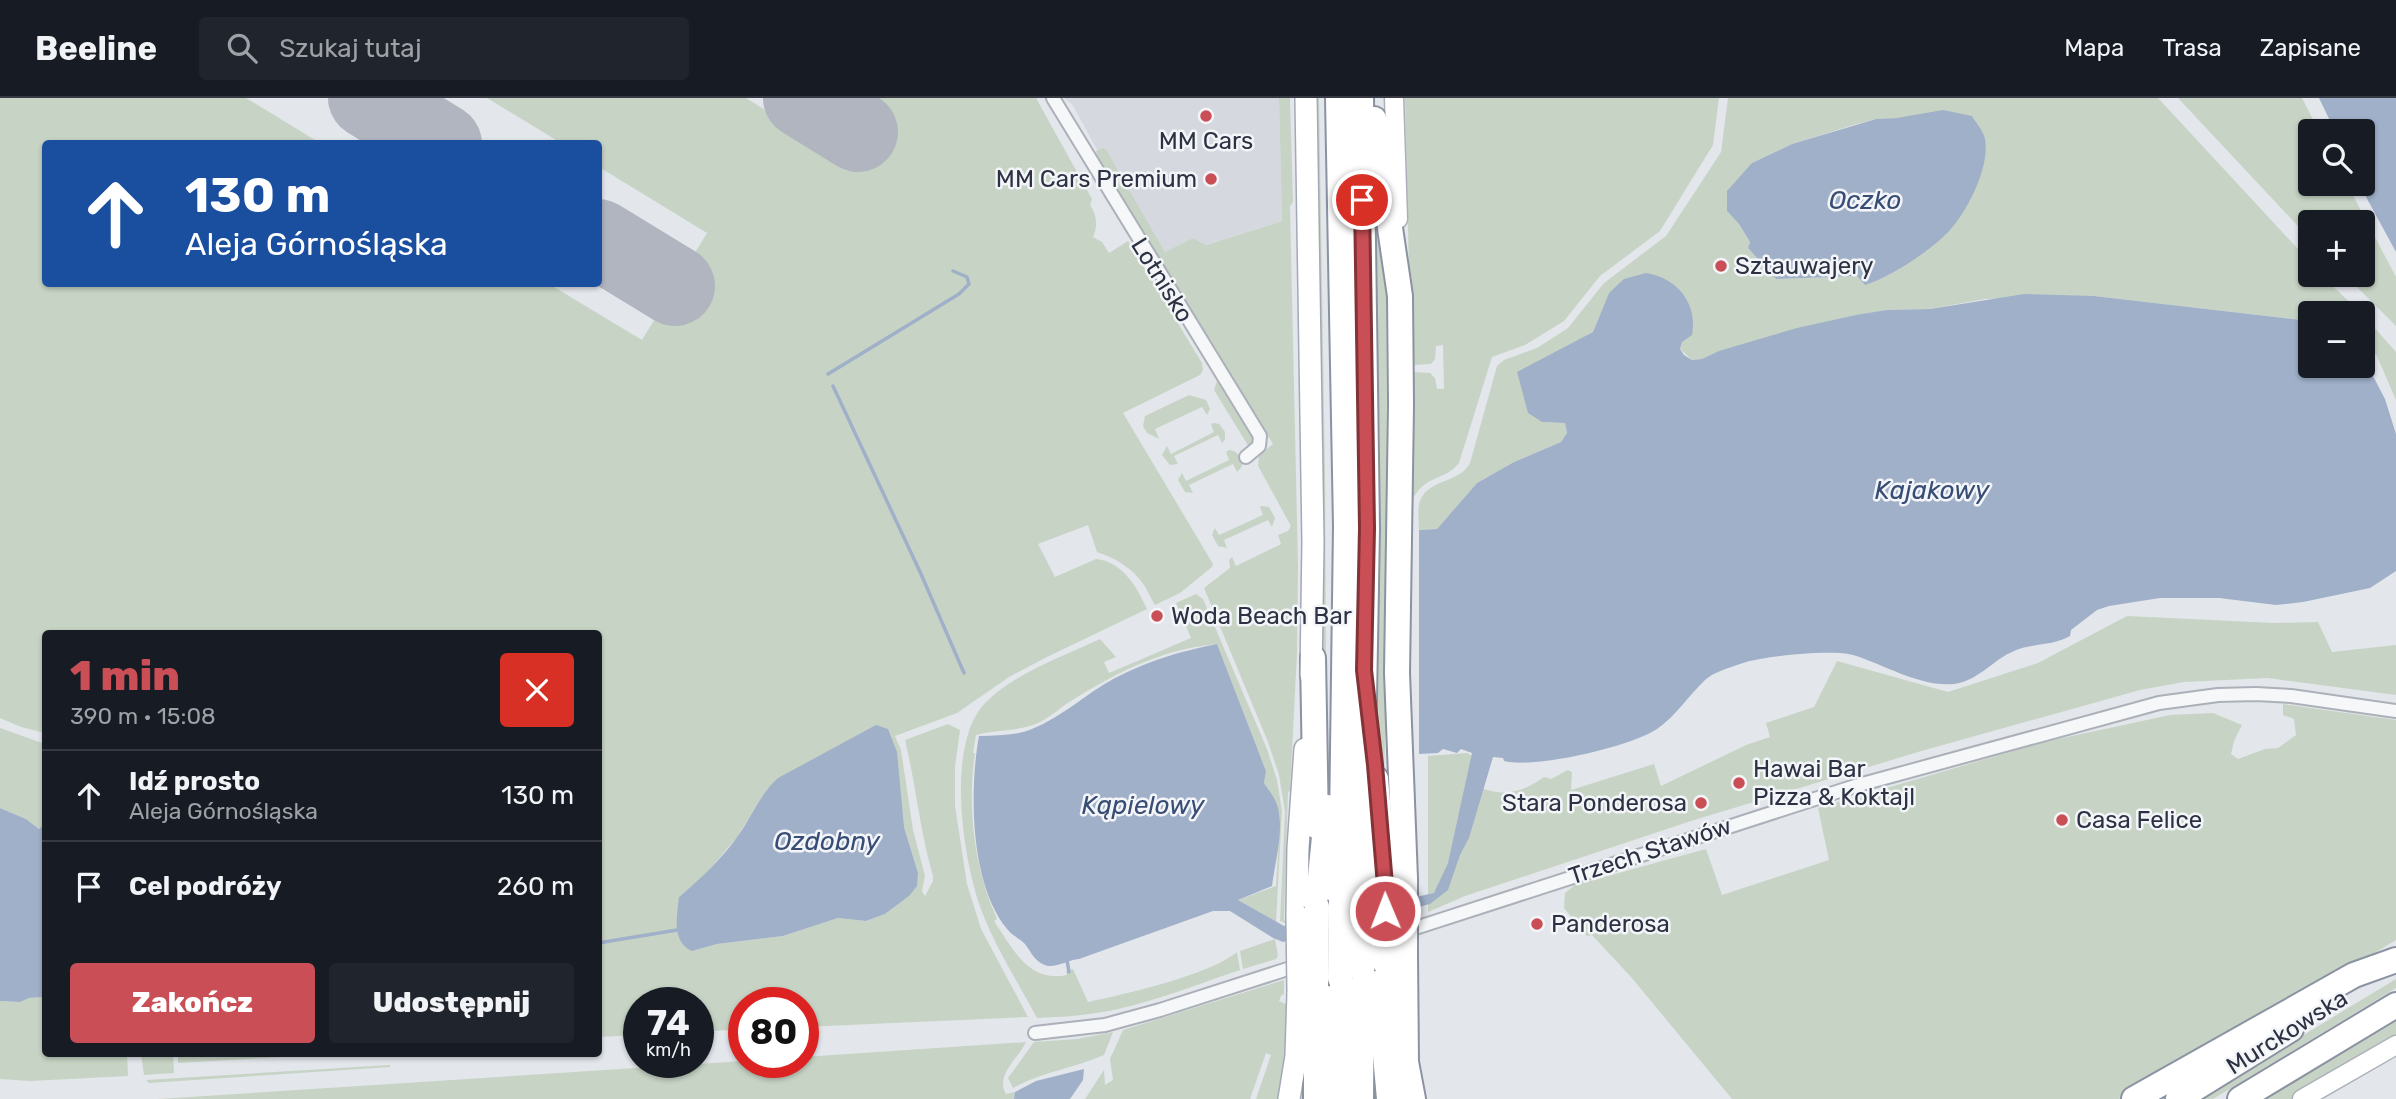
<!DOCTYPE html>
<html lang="pl">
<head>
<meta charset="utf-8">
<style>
	:root { --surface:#171b24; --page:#20242c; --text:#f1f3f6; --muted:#9ea1a6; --line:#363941; --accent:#ca4e55 }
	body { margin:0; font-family:Rubik,sans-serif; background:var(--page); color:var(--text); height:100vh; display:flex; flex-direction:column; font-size:26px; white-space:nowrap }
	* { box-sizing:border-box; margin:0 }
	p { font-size:23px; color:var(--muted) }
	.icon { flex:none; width:38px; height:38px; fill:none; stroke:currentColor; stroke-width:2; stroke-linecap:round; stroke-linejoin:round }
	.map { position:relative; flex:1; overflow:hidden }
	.side { position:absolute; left:42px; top:532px; width:560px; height:427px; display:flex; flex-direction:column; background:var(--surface); border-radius:7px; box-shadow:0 2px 5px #0004 }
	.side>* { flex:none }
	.guide { position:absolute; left:42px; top:42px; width:560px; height:147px; border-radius:7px; box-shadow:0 2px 5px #0004; background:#1a4fa0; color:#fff; overflow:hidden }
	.controls { position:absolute; left:2298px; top:21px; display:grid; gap:14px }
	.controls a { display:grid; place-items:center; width:77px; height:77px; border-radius:7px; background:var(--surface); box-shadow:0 2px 5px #0004; font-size:35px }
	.speed { position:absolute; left:623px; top:889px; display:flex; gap:14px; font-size:35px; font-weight:700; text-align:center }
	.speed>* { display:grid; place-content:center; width:91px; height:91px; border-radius:50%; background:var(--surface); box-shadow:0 2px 5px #0004; line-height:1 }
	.speed small { font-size:18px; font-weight:400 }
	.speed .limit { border:10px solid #d22; background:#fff; color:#111 }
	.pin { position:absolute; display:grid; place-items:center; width:60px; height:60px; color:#fff; margin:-30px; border:4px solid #fff; border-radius:50%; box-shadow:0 2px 7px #0007 }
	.me { position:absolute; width:77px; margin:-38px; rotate:359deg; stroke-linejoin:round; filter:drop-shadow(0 0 5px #0008) }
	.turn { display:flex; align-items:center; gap:24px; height:147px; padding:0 28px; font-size:32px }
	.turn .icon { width:91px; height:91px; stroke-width:2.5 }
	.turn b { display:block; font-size:49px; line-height:60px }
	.round { display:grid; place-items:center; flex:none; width:74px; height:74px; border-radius:7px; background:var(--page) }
	.overview { display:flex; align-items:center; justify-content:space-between; height:119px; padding:0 28px }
	h1 { font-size:42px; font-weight:800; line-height:52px; color:var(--accent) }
	.cta { display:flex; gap:14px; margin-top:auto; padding:14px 28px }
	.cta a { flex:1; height:80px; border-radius:7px; background:var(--accent); color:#fff; font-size:28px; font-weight:800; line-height:80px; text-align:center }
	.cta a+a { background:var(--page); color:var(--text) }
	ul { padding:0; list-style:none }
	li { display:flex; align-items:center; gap:21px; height:91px; padding:0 28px; border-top:2px solid var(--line) }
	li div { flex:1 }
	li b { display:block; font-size:26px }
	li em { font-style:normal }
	header { display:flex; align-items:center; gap:42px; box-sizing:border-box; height:98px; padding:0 35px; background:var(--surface); border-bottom:2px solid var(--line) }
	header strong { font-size:33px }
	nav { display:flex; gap:38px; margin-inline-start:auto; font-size:24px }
	.search { width:490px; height:63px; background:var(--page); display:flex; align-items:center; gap:18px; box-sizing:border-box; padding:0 24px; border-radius:7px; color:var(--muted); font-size:26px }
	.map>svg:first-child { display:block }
	.built { fill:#d6d8e0 }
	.green { fill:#c7d4c5; fill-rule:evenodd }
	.water { fill:#a0b0c9 }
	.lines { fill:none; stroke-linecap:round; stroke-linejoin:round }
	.stream { stroke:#a0b0c9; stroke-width:3.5 }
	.runway { stroke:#b0b5c0; stroke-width:80 }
	.street-casing { stroke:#acb0b9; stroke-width:16 }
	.secondary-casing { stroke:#acb0b9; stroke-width:21 }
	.primary-casing { stroke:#a3a9b6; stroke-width:24 }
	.highway-casing { stroke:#8b92a1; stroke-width:28 }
	.street { stroke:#f6f7f9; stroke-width:12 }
	.secondary { stroke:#fff; stroke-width:18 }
	.primary { stroke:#fff; stroke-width:21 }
	.highway { stroke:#fff; stroke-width:24 }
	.primary-bridge-casing { stroke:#a3a9b6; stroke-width:24; stroke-linecap:butt }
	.highway-bridge-casing { stroke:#8b92a1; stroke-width:28; stroke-linecap:butt }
	.primary-bridge { stroke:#fff; stroke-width:21 }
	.highway-bridge { stroke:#fff; stroke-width:24 }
	.route-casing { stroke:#833337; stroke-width:18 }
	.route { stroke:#ca4e55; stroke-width:12 }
	.poi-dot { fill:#ca4e55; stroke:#f3f5f8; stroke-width:2.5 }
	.labels { text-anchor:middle; stroke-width:5; stroke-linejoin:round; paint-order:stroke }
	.poi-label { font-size:24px; fill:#2c3243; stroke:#f3f5f8; text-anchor:start }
	.street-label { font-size:24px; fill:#2c3243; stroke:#f3f5f8 }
	.water-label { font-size:26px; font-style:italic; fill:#374d75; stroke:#f3f5f8 }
</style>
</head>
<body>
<header>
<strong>Beeline</strong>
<div class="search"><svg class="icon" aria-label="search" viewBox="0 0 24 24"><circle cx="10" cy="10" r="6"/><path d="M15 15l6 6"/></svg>Szukaj tutaj</div>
<nav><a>Mapa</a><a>Trasa</a><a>Zapisane</a></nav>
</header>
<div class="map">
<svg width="2396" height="1001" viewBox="0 0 2396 1001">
	<rect width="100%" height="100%" fill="#e3e6eb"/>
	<polygon class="built" points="1064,0 1279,0 1282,123 1205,147 1193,141 1165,154 1114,65 1106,68 1072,6"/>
	<g class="green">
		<path d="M0,0H246L320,45L46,46V186H549L642,242L707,135L599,69L598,46L561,45L487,0H746L848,64L880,13L859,0H1036L1092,101L1090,107C1097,118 1098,127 1093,139L1102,144L1109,155L1128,143L1202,265L1203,272L1200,277L1123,315L1213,466L1212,469L1180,495L1155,507C1151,501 1148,493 1144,487C1133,470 1115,460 1097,454L1088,427L1038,446L1055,479L1096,461C1123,464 1137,489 1147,511L1047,559L1009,579L957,615L895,638L901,652L913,732L925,778L922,793L925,798L933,783V778C920,733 916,688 905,642L948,626L960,632L955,669V708L967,786L981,831L1028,919L803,929V905H744V931L698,934V905H639V937L599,939L598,536H46L45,635L21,629L0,620ZM768,690L904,729L918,775L909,798L885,816L866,823L838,820L783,838L717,846L692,853L679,799L705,777L737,739Z"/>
		<polygon points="1279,0 1290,0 1293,104 1290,108 1298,468 1297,555 1290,693 1288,694 1284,821 1287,826 1280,823 1285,714 1279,677 1268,644 1204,490 1230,470 1229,462 1232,459 1236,468 1281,446 1278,437 1288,433 1291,428 1258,368 1259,357 1273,346 1155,159 1098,61 1096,53 1103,50 1107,53 1165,154 1193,140 1206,147 1282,123"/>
		<polygon points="1313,0 1319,0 1325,375 1326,571 1322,665"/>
		<path d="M1405,0H1719L1713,47L1660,133L1600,178L1564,223L1525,247L1492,259L1459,365C1444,384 1423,376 1411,405L1408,281L1414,274L1430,275L1435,280L1437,291H1444L1443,247L1436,248L1435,261L1431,266L1414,267L1407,261L1409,175Z"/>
		<path d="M1728,0H2158L2310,164V177H2321L2361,215H2310V223L2094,198L1985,201L1930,211L1887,212L1738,248L1702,261L1692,262L1680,251L1682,244L1609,195L1593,234L1557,255L1542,324L1565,325L1567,335L1561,344L1514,364L1477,385L1437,431L1419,432C1419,423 1417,411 1420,403C1428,381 1460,385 1470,365L1497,268L1504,262L1537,250L1568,230L1604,185L1666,138L1721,54ZM1897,20L1951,131C1933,146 1880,195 1857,178L1776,181L1748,150L1750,144L1739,126L1727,113L1752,65L1792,46L1853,27L1876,21Z"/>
		<polygon points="2178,0 2302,0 2319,33 2310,33 2310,86 2347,86 2396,179 2396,228 2345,177 2362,177 2362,124 2310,124 2310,141"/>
		<polygon points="1374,70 1384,137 1386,193 1388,501 1384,686 1378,610 1380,354"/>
		<polygon points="2363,217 2396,254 2396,302 2376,256 2363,259"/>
		<polygon points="1217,283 1252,338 1252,343 1249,349 1214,292"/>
		<polygon points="1189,297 1206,302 1210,311 1207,317 1202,309 1155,331 1159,341 1147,335 1143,328 1145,318"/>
		<polygon points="1214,325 1219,326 1225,334 1225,341 1222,345 1218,337 1174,358 1178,366 1170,367 1162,357 1167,348 1171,356 1214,334 1211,326"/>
		<path d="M1229,352C1238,353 1245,362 1241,370L1237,374L1233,366L1189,387L1193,395L1185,394L1178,382L1182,375L1186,383L1229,362L1226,354Z"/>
		<polygon points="1261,408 1269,409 1275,420 1272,429 1268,422 1224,442 1227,450 1218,448 1212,437 1215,430 1219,437 1263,417 1260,409"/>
		<path d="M1196,496L1203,501L1267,651L1277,682L1282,713L1276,824L1238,802L1276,788L1280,719L1276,704L1264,685L1266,673L1217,546C1163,551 1120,573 1074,601C1062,608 1051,619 1038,625C1018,634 996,631 976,637L973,655H975C967,710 974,770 997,821L994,823C1013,851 1028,885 1067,877L1066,873L1073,871L1088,904C1126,896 1209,877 1237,854L1240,872C1189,889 1135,912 1081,917C1067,919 1052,919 1037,920C1018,884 995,849 981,811C963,762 945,647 985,605C1013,576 1064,558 1100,541L1116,559L1104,564L1109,575L1191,540L1176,505Z"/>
		<path d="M2127,518L2274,525L2318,524L2332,554L2396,547V597L2268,580L2184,584L2140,592L1918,654L1691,723L1465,798L1428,814V658L1467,655L1476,660L1469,684C1497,700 1519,697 1544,679L1551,681L1568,672L1572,674L1571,692L1654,666L1661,688L1746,647L1770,639L1766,625L1814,609L1837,563L1948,594L2038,565Z"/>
		<polygon points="2283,606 2396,622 2396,842 2263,922 2119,1001 1732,1001 1631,879 1592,837 1587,838 1564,810 1565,795 1575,787 1706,751 1722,797 1829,762 1818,710 2044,644 2170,617 2213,615 2242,627 2234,643 2231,656 2238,661 2265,651 2278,650 2296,637 2294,621 2283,617"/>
		<polygon points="0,630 45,646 45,725 39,731 26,721 0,710"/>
		<polygon points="1275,841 1278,858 1276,861 1243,871 1240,853"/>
		<polygon points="2396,881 2396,890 2213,1001 2198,1001"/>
		<polygon points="1284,882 1284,896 1281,898 1279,903 1286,906 1286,944 1288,944 1281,1001 1256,1001 1271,957 1266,955 1250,1001 1085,1001 1104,972 1105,987 1113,982 1110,961 1123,932"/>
		<polygon points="45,899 46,956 127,956 128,978 30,983 0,981 0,903 20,904 29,900"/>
		<polygon points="2396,922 2396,940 2292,1001 2265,1001"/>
		<path d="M1113,934L1104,957C1074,970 1042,974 1013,990L1008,980L1034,944L1077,941Z"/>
		<path d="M1026,944C1018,961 995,977 1006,996L1015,994L1014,1001H158L744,963L803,964V959Z"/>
		<polygon points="141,956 173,956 174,975 144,977"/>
		<polygon points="178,956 330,956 178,965"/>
		<polygon points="390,967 390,969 149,985 146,982"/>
	</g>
	<g class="water">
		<polygon points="2319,0 2396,0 2396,154 2359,86 2362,86 2362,33 2335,33"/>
		<path d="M1943,12L1972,18C1976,25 1984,34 1985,41C1990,69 1968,111 1951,131C1932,152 1891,179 1865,187L1857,178L1776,181L1748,150L1750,144L1739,126L1727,113V93L1752,65L1792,46L1876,21L1897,20Z"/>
		<path d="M1646,175C1677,180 1698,205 1692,237L1682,244L1680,251L1684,257L1692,262L1702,261L1719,253L1797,230L1856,217L1887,212L1930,211L2024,196L2094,198L2310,223V268H2362L2363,259L2385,301L2396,336V473L2370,490L2303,504L2276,507L2219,500H2160L2109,508L2097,512L2071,532L2070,538C2053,548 2032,545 2014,553C1994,561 1978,583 1954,586C1919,589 1886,567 1853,557C1833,551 1764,558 1743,565C1732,569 1713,574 1705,582C1688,598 1677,617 1657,631C1630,649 1534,671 1504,663L1503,660L1493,659L1469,740L1460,757L1448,792L1430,806L1283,844L1273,840L1230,813H1213L1079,861C1068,862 1058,869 1048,868C1035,865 1032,855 1025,846C1020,841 1013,838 1008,832C970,788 969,693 979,638C997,637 1016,638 1032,631C1062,619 1087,595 1115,580C1148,563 1181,553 1217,546L1266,673L1264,685C1269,693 1276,700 1278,710C1284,733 1275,764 1272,788L1238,802L1284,828L1434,795L1448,765L1472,655L1461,651L1457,655L1443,651L1438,655L1419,656V432L1437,431L1477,385L1514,364L1561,344L1567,335L1565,325L1542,324L1528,315L1517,274L1593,234L1609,195L1624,181Z"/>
		<path d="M876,627L888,631L897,654L904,729L918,775L917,788L909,798L885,816L866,823L838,820L783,838L717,846L692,853C671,844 677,818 679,799C700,781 721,762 737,739C752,719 759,697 778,680Z"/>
		<polygon points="0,710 26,721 39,731 45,725 45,899 29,900 20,904 0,903"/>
		<polygon points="1084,971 1083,982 1070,1001 1014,1001 1015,994 1036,983"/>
	</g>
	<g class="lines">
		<g class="stream">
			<polyline points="828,276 959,196 969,186 967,179 953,173"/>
			<polyline points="833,288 921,476 964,575"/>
			<polyline points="598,845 677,832"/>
			<polyline points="1067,862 1069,874"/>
		</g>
		<g class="runway">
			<polyline points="368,0 442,46"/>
			<polyline points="803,0 858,34"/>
			<polyline points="598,141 675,188"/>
		</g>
		<g class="street-casing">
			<g id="street">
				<polyline points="1053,0 1260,338 1259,348 1246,359"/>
				<polyline points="1403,834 1855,688 2159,605 2218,597 2256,596 2291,598 2396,613"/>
				<polyline points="1035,935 1105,927 1160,912 1303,866"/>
			</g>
		</g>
		<g class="secondary-casing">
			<g id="secondary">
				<polyline points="1394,0 1398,121"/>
				<polyline points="2302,1001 2396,947"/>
			</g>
		</g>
		<g class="primary-casing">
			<g id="primary">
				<polyline points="1306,0 1313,444 1311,577"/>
				<polyline points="1297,817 1298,750 1305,651"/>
				<polyline points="1289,1001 1296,958 1298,894"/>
			</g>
		</g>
		<g class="highway-casing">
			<g id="highway">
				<polyline points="1338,0 1346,428 1341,802"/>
				<polyline points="1361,0 1367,431 1362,716 1363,795"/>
				<polyline points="1374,21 1400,198 1401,307 1397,575 1405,781"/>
				<polyline points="1313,560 1316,728"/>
				<polyline points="1376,681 1385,787"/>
				<polyline points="1317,809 1327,709"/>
				<polyline points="1405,858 1406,964 1413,1001"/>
				<polyline points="1385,865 1385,957 1389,1001"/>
				<polyline points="1316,1001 1316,888"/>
				<polyline points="1339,1001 1340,880"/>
				<polyline points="1361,1001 1362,873"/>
				<polyline points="2134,1001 2354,877 2396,862"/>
				<polyline points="2178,1001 2291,931"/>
				<polyline points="2240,1001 2396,907"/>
			</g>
		</g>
		<use href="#street" class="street"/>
		<use href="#secondary" class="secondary"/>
		<use href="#primary" class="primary"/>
		<use href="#highway" class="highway"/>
		<g class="primary-bridge-casing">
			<polyline id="primary-bridge" points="1297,817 1298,894"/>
		</g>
		<g class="highway-bridge-casing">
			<g id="highway-bridge">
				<polyline points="1405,781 1405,858"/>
				<polyline points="1385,787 1385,865"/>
				<polyline points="1362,873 1363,795"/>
				<polyline points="1340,880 1341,802"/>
				<polyline points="1316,888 1317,809"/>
			</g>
		</g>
		<use href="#primary-bridge" class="primary-bridge"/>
		<use href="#highway-bridge" class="highway-bridge"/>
	</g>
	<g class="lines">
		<g class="route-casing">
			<polyline id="route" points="1362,102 1367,430 1364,572 1375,667 1385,787 1385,813"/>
		</g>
		<use href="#route" class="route"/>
	</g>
	<g class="poi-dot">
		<circle cx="1206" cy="18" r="7"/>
		<circle cx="1211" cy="81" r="7"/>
		<circle cx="1721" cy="168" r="7"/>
		<circle cx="1157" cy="518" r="7"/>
		<circle cx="1739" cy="685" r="7"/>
		<circle cx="1701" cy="705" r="7"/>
		<circle cx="2062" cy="722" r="7"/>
		<circle cx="1537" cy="826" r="7"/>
	</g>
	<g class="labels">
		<g class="poi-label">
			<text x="1206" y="51" text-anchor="middle">MM Cars</text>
			<text x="1197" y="89" text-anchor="end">MM Cars Premium</text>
			<text x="1735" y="176">Sztauwajery</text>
			<text x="1171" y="526">Woda Beach Bar</text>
			<text x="1753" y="679">Hawai Bar<tspan x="1753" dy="28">Pizza &amp; Koktajl</tspan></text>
			<text x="1687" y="713" text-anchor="end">Stara Ponderosa</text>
			<text x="2076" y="730">Casa Felice</text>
			<text x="1551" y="834">Panderosa</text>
		</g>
		<g class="street-label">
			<text transform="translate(1162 182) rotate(58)" y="8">Lotnisko</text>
			<text transform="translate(1650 753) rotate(-18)" y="8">Trzech Stawów</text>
			<text transform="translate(2287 934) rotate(-32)" y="8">Murckowska</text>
		</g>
		<g class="water-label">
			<text x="1865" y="111">Oczko</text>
			<text x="1932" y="401">Kajakowy</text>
			<text x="1143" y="716">Kąpielowy</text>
			<text x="827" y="752">Ozdobny</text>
		</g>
	</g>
</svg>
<div class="controls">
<a><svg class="icon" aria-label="search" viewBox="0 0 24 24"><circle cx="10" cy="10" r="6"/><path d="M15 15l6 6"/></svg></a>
<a>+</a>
<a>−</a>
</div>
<div class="speed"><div>74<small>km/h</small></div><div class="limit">80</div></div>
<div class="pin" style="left:1362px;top:102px;background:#d93025"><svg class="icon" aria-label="arrive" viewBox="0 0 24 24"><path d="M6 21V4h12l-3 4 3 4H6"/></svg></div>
<svg class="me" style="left:1385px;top:813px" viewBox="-20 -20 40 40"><circle r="17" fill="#ca4e55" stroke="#fff" stroke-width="3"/><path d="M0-11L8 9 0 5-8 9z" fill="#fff"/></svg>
<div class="guide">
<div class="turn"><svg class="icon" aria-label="ahead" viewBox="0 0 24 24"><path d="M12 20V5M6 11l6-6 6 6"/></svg><div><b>130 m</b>Aleja Górnośląska</div></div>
</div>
<section class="side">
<div class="overview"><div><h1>1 min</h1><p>390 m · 15:08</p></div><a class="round" style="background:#d93025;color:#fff"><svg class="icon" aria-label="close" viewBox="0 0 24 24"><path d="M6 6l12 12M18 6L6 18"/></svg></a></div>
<ul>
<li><svg class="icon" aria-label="ahead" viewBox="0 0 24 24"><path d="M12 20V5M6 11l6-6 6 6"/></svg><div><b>Idź prosto</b><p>Aleja Górnośląska</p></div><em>130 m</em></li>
<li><svg class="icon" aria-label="arrive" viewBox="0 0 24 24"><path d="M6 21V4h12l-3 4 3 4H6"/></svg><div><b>Cel podróży</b></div><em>260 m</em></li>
</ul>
<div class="cta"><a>Zakończ</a><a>Udostępnij</a></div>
</section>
</div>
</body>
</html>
